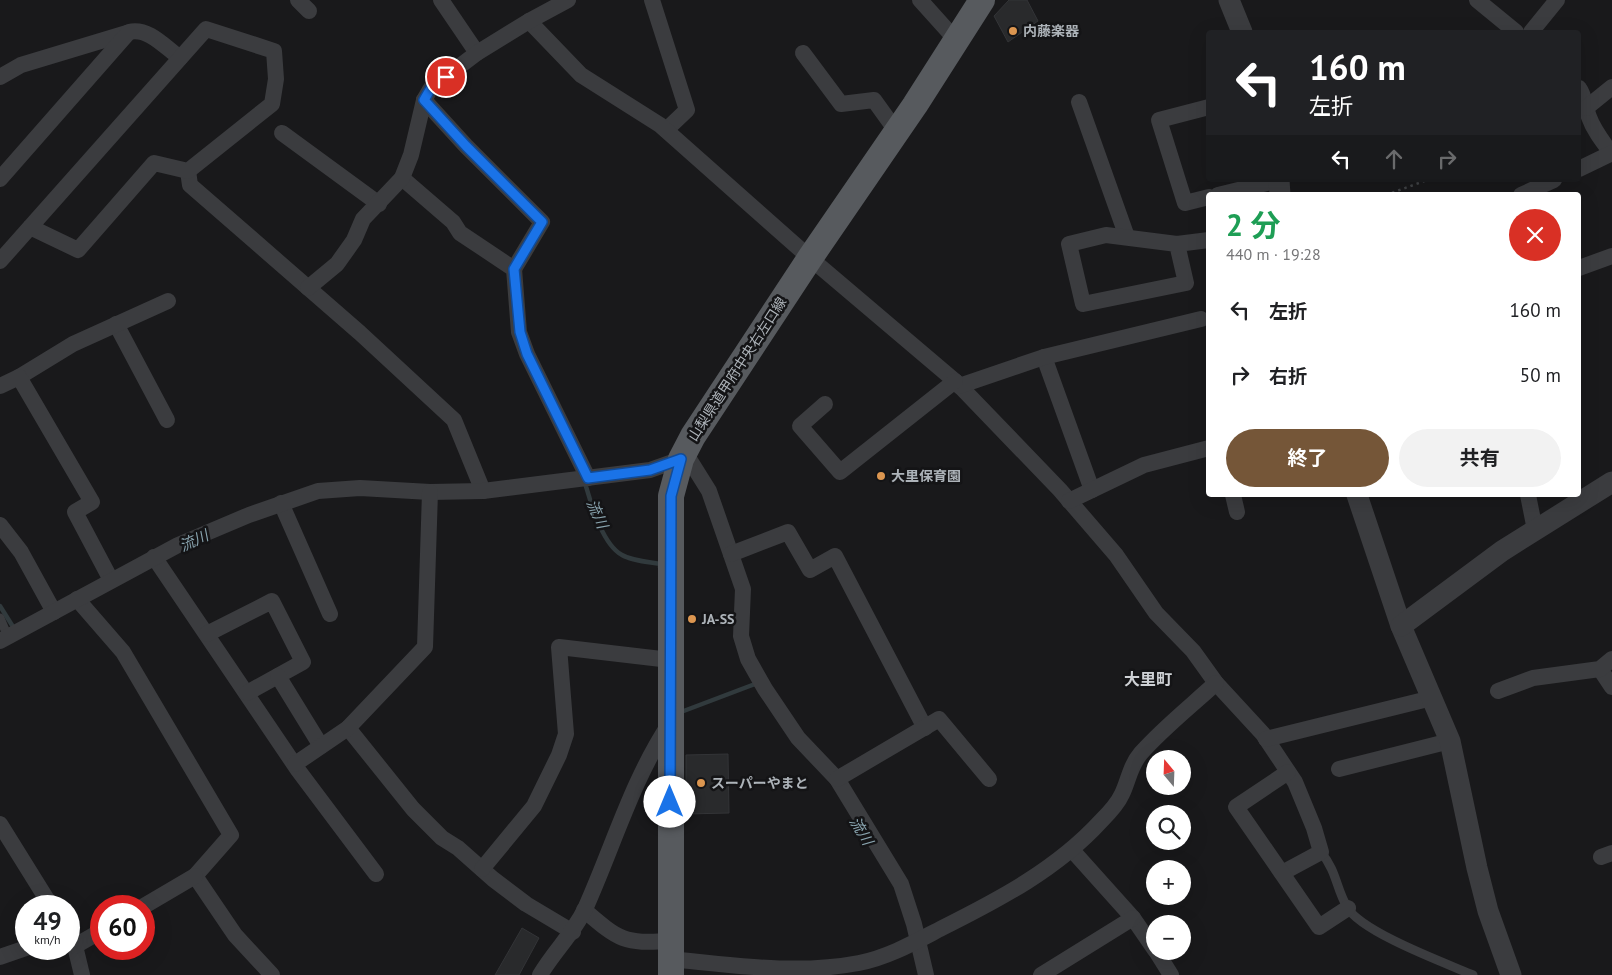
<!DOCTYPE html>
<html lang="ja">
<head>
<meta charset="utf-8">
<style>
	:root { --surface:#fff; --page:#f2f2f2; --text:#202124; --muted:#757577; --accent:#755638 }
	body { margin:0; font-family:"PT Sans","Noto Sans JP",sans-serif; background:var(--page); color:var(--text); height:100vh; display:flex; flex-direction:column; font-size:19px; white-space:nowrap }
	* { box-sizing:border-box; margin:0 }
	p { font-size:16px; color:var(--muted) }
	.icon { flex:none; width:28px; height:28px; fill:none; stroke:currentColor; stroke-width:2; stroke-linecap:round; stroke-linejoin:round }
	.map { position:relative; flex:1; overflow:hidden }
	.side { position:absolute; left:1206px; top:192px; width:375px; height:305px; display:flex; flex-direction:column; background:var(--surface); border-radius:5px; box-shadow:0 5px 20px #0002 }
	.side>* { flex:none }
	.guide { position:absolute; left:1206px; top:30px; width:375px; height:152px; border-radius:5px; box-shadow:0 5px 20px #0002; background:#202124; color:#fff; overflow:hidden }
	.needle { width:32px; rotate:341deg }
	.tools { position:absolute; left:1146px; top:750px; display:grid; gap:10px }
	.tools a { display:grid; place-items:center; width:45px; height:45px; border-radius:50%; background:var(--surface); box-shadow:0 5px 20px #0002; font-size:25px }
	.speed { position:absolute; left:15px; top:895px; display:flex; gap:10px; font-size:25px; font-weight:700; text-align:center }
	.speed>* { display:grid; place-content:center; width:65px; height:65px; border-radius:50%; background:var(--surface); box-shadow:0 5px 20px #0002; line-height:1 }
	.speed small { font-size:12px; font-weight:400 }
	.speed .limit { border:8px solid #d22; background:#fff; color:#111 }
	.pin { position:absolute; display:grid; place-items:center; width:42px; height:42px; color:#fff; margin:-21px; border:2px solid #fff; border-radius:50%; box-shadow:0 1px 5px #0007 }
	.me { position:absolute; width:55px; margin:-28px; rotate:0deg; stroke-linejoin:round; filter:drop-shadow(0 0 4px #0008) }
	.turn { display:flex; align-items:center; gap:18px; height:105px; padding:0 20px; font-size:22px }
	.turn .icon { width:65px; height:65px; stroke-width:2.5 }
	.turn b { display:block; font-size:35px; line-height:42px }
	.lanes { display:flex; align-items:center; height:48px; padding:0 20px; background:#0003; justify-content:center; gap:25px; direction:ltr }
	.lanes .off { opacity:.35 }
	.round { display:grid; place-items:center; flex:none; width:52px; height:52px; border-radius:26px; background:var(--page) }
	.overview { display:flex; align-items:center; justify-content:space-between; height:85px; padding:0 20px }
	h1 { font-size:30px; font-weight:700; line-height:38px; color:#1e9e55 }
	.action { display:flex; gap:10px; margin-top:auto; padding:10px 20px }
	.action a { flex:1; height:58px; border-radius:30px; background:var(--accent); color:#fff; font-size:20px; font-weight:700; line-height:58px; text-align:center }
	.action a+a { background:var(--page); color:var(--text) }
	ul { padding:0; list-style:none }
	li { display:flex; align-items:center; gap:15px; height:65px; padding:0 20px }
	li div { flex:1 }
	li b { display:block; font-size:19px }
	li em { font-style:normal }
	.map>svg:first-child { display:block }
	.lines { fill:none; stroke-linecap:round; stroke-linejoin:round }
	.stream { stroke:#313a3d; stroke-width:4.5 }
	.building { fill:#292a2c; stroke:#333437 }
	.path { stroke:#414346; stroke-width:2.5; stroke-dasharray:2.5 4; stroke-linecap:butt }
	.service { stroke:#3b3c3f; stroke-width:9 }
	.minor { stroke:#3b3c3f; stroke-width:16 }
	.tertiary { stroke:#3b3c3f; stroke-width:21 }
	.primary { stroke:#575a5e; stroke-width:26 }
	.route-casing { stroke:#114b97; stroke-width:12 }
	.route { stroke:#1a73e8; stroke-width:9 }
	.poi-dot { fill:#dc9650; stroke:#141416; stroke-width:2 }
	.labels { text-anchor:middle; stroke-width:5; stroke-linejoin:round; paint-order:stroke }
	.poi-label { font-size:14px; font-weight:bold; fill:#adb3b9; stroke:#141416; text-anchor:start }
	.street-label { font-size:14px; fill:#adb3b9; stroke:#141416 }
	.water-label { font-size:15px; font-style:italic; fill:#89a4af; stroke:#141416 }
	.quarter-label { font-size:16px; font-weight:bold; fill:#ced1d5; stroke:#141416 }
</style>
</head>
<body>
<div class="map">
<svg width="1612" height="975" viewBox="0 0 1612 975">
	<rect width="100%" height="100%" fill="#19191b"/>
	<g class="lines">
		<g class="stream">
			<path d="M583,483H585C591,503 602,544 622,555C632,561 649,562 661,564L660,567"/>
			<polyline points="0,606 15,630"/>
			<polyline points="681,712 755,684 757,686"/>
		</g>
	</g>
	<g class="building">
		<polygon points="1009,0 1027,0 1038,21 1008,42 994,16"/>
		<polygon points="728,754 729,813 686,814 686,755"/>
		<polygon points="522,928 539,938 519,975 495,975"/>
	</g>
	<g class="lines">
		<polyline class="path" points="1386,195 1427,180"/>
		<g class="service">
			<polyline points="0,618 8,637"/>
			<path d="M1321,852C1337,872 1336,888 1347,907C1361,932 1445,963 1473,975"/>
		</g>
		<g class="minor">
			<polyline points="298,0 309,11"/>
			<polyline points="441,0 477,53"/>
			<polyline points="652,0 687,110 666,130"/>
			<polyline points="920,0 956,40"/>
			<polyline points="1477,0 1516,32"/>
			<polyline points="529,21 581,75 660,125 810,258 955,381 1060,490 1116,555 1156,613 1193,651 1216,683 1263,734 1295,782 1314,828 1321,852 1282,873"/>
			<polyline points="1531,32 1557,0"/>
			<polyline points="803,53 841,104 874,100 897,132"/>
			<polyline points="0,77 21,65 127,33"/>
			<path d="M1579,88C1585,96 1585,107 1589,117C1594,131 1603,142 1612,154"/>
			<polyline points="424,100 466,146 542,222 514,269"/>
			<polyline points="1079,102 1127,237"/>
			<polyline points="1209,107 1159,120 1185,203 1209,197"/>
			<polyline points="1586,108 1612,87"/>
			<polyline points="282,133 379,204"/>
			<polyline points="1579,169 1612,153"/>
			<polyline points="188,171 190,185 360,333 454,420 483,491"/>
			<polyline points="402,178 453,222 460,233 514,269 519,332 527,354 588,478"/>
			<path d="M0,179L129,32C148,27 165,47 180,58"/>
			<polyline points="1218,195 1279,180"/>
			<polyline points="1521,195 1554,180"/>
			<polyline points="1177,244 1186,283 1083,304 1069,244 1106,235 1177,244 1209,240"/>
			<polyline points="0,261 206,29 274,51 276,79 272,104 188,171 154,163 78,250 30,227"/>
			<polyline points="1579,268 1612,256"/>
			<polyline points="308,288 337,264 354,240 363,219 402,178 411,155 424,100 431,88 477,53 529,21 568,0"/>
			<polyline points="116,324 167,420"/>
			<polyline points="1044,357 1092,490"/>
			<polyline points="19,377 73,344 168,301"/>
			<polyline points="0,386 19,377 92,502 75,512 111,580"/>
			<polyline points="959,386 1044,357 1201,319"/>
			<polyline points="825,404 800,426 840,472 955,381"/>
			<polyline points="684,451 709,491 743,589 741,636 748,659 765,689 798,738 837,779 901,884 914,924 926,975"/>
			<polyline points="1233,495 1237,512"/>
			<polyline points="1528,495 1535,530"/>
			<polyline points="1069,501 1144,465 1209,448"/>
			<polyline points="281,503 330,614"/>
			<polyline points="0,525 21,552 54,612"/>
			<polyline points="731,554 788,532 810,570 835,556 925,728"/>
			<polyline points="154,557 298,770 376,874"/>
			<polyline points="77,599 123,652 231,835 195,876 235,935 272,975"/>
			<polyline points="207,634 272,601 303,662 247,693"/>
			<polyline points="0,641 178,545 249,515 318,491 360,488 430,492 483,491 650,470 681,459"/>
			<polyline points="1600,669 1612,687"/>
			<polyline points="278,676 321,746"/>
			<polyline points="1498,691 1533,678 1600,669 1612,659"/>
			<polyline points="348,728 413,809 442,838 458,848 493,879 526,904 573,932"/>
			<polyline points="1266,739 1432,698"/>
			<polyline points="295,764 348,728 425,647 430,492"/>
			<polyline points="1339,769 1450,741"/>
			<polyline points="1288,772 1236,807 1319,927 1348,908"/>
			<polyline points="837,779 939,719 989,779"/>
			<polyline points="0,824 51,906"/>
			<polyline points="1072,850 1133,918 1155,950"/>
			<polyline points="1601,857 1612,853"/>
			<polyline points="482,869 534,806 559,755 566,734 559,647 670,660"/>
			<polyline points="144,906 195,876"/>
			<path d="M584,910C619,940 623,944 670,941"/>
			<polyline points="69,936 75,946 82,975"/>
			<polyline points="75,946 101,931"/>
			<polyline points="1156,951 1171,975"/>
			<polyline points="0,957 26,948"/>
			<path d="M670,959C733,965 796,975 859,963C889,957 915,942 942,928C1000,899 1057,869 1101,821C1108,814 1118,803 1122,794C1129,779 1130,766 1141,753C1163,728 1191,706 1216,683"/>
			<path d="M540,975C554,951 573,934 585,909C613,847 632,780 670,723"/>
			<polyline points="1041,975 1133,918"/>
		</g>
		<g class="tertiary">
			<polyline points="1229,0 1242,32"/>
			<polyline points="1279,180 1280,195"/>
			<polyline points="1357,495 1401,626 1450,741 1477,868 1488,911 1511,975"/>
			<polyline points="1401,626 1502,551 1612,482"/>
		</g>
		<polyline class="primary" points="671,975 671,496 681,459 693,436 810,258 915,105 982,0"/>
	</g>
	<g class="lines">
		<g class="route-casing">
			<polyline id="route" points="446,77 431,88 424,100 466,146 542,222 514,269 520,332 527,354 588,478 650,470 681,459 671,496 670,802"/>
		</g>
		<use href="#route" class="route"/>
	</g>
	<g class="poi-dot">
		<circle cx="1013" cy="31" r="5"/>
		<circle cx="881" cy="476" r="5"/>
		<circle cx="692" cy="619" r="5"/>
		<circle cx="701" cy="783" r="5"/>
	</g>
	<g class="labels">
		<g class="poi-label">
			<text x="1023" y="36">内藤楽器</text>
			<text x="891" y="481">大里保育園</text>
			<text x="702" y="624">JA-SS</text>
			<text x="711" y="788">スーパーやまと</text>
		</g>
		<g class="street-label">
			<text transform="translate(737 369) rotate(-57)" y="5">山梨県道甲府中央右左口線</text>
		</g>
		<g class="water-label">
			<text transform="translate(597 514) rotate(66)" y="5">流川</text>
			<text transform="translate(194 541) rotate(-25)" y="5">流川</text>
			<text transform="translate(861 831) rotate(59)" y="5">流川</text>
		</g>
		<g class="quarter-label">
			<text x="1148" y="685">大里町</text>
		</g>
	</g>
</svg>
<div class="tools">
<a><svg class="needle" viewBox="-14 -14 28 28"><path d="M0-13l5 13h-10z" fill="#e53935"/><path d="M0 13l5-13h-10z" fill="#757577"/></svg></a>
<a><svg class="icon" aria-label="search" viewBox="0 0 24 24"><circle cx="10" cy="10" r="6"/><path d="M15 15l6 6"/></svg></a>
<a>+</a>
<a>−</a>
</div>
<div class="speed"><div>49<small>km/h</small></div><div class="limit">60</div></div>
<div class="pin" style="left:446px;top:77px;background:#d93025"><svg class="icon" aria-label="arrive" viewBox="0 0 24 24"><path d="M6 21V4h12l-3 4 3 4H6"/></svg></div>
<svg class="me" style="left:670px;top:802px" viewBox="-20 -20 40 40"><circle r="19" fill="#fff"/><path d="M0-13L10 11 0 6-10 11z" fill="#1a73e8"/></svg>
<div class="guide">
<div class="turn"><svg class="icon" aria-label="left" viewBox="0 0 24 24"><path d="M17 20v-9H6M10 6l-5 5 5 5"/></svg><div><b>160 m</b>左折</div></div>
<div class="lanes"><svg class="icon" aria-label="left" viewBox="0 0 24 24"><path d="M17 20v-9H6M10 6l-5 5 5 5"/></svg><svg class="icon off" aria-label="ahead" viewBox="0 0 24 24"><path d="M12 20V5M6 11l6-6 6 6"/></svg><svg class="icon off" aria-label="right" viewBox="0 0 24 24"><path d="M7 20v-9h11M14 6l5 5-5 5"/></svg></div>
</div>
<section class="side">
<div class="overview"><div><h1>2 分</h1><p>440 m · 19:28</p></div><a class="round" style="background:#d93025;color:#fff"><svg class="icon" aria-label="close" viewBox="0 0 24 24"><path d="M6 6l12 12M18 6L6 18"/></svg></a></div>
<ul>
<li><svg class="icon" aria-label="left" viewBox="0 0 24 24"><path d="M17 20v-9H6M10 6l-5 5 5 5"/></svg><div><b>左折</b></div><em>160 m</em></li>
<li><svg class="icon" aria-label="right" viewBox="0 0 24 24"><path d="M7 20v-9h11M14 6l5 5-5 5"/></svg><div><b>右折</b></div><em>50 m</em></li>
</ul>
<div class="action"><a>終了</a><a>共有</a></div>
</section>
</div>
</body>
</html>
